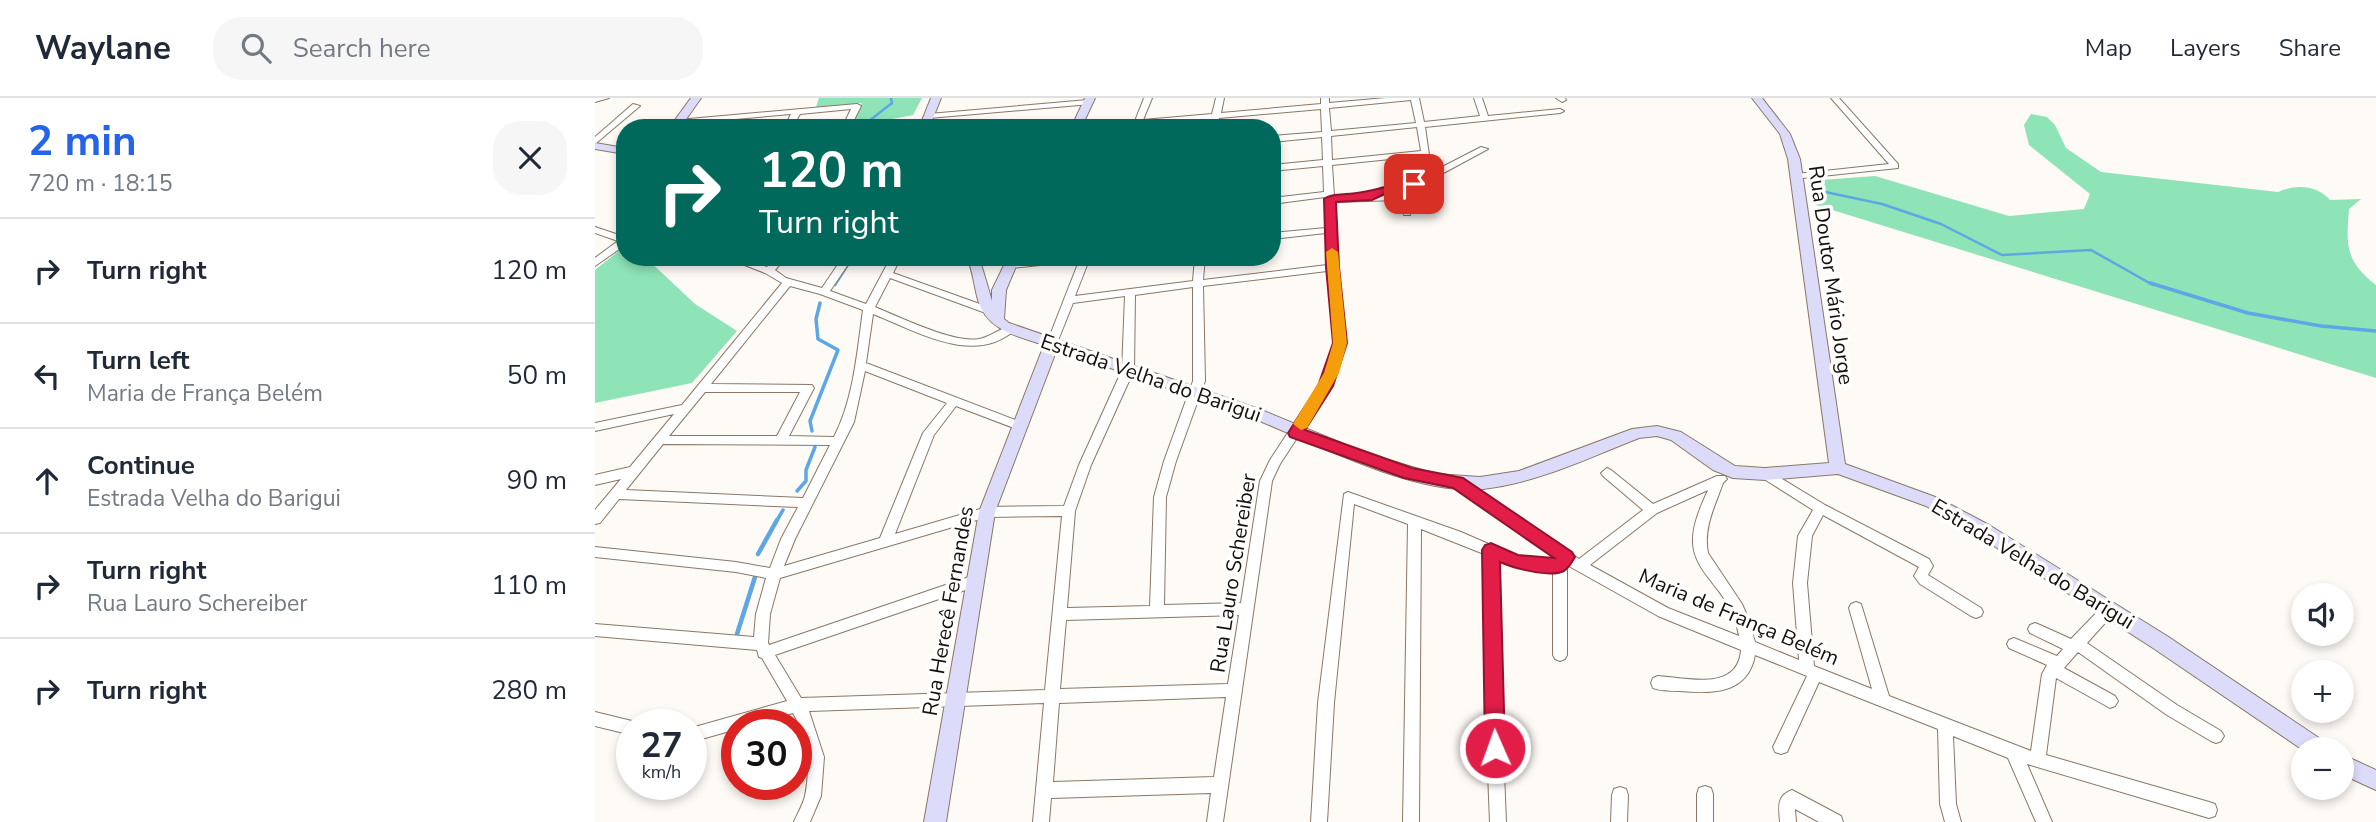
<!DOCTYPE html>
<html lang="en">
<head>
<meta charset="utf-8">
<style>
	:root { --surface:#fff; --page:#f6f6f7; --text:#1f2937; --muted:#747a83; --line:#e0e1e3; --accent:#2563eb }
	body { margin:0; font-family:"Nunito Sans",sans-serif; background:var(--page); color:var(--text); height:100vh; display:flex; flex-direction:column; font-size:26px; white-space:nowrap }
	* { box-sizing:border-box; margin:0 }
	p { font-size:23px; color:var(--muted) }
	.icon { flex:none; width:38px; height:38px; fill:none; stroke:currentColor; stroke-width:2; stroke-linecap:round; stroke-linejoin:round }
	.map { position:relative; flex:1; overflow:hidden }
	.drawer { display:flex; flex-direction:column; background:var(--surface); width:595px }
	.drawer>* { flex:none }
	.hud { position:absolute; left:21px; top:21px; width:665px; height:147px; border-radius:28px; box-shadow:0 4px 10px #0003; background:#00695c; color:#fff; overflow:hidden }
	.buttons { position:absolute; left:1696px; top:485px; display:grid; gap:14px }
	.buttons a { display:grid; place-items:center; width:63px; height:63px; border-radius:50%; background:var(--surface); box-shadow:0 4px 10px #0003; font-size:35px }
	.speed { position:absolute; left:21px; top:611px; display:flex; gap:14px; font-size:35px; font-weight:700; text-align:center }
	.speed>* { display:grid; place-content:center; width:91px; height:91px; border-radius:50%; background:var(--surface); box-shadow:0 4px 10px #0003; line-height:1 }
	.speed small { font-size:18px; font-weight:400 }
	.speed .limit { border:10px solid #d22; background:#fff; color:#111 }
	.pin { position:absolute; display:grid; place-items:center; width:60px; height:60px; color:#fff; margin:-30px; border-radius:14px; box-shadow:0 4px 10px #0006 }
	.me { position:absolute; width:77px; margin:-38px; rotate:358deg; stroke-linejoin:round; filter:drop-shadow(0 0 5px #0008) }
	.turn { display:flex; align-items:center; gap:24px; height:147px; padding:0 28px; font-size:32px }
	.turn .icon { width:91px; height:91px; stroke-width:2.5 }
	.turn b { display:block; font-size:49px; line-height:60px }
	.round { display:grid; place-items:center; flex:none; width:74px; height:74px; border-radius:28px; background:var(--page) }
	.headline { display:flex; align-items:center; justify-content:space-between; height:119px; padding:0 28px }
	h1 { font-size:42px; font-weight:700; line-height:52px; color:var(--accent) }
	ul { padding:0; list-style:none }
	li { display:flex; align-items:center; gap:21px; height:105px; padding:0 28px; border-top:2px solid var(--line) }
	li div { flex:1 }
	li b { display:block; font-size:26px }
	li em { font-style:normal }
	header { display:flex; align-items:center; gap:42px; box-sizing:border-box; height:98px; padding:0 35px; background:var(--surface); border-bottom:2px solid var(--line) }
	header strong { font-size:33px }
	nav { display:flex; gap:38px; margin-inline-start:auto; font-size:24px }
	.search { width:490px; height:63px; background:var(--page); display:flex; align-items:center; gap:18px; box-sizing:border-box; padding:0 24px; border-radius:28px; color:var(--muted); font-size:26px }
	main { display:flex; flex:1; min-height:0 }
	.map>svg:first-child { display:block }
	.green { fill:#8ee3b7 }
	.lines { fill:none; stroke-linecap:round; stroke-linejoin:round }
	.stream-far2 { stroke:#5ea7e7; stroke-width:2.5 }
	.stream-far1 { stroke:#5ea7e7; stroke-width:3.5 }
	.stream { stroke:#5ea7e7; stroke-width:4.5 }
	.street-casing { stroke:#8b7766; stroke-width:2 }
	.secondary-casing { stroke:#8b7766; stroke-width:2 }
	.street { fill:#fff; fill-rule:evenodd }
	.secondary { fill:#dcdcfa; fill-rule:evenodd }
	.route { fill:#e11d48; stroke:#92132f; stroke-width:2 }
	.slow { fill:#f59e0b }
	.labels { text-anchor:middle; stroke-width:7; stroke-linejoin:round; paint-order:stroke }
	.street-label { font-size:21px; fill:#17100a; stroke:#fff }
</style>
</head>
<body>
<header>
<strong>Waylane</strong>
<div class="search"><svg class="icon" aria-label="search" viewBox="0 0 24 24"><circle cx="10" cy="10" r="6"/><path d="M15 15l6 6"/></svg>Search here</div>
<nav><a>Map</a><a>Layers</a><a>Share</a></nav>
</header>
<main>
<section class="drawer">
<div class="headline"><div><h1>2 min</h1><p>720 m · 18:15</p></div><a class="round"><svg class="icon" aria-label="close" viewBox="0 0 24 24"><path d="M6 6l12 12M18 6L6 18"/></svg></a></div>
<ul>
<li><svg class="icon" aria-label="right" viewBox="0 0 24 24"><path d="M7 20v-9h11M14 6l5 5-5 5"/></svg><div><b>Turn right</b></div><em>120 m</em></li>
<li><svg class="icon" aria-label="left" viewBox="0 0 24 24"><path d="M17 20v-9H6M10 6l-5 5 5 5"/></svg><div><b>Turn left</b><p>Maria de França Belém</p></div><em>50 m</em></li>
<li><svg class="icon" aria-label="ahead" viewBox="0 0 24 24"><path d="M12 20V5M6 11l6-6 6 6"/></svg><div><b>Continue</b><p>Estrada Velha do Barigui</p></div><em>90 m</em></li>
<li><svg class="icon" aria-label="right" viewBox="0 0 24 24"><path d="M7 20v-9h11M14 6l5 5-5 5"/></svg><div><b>Turn right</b><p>Rua Lauro Schereiber</p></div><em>110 m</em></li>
<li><svg class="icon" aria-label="right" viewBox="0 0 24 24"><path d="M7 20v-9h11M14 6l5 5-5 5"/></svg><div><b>Turn right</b></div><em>280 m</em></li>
</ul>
</section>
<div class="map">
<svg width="1781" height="724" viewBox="0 0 1781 724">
	<rect width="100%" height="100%" fill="#fefaf6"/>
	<g class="green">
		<polygon points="224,0 327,0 318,17 292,22 288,30 256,30 267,5 221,9"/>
		<path d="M1436,16L1452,19L1460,27L1471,50L1506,74L1683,94C1701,86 1722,87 1735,102L1766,101L1754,111C1751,147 1750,163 1781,187V280L1218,106L1213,83L1280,78L1414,118L1489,111L1495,96L1434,47L1429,27Z"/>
		<polygon points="30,148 30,159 50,159 100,206 142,233 97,285 0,305 0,172"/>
	</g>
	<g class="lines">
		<g class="stream-far2">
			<polyline points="265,30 297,5 296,0"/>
			<polyline points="1221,92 1287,106 1346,126 1407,157 1496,152 1558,187"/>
			<polyline points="240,187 258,159"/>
		</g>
		<g class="stream-far1">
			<polyline points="1555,185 1653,215 1726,228 1781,233"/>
			<polyline points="217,333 215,323 243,252 223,241 221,221 225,205"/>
			<polyline points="202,393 211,383 211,372 220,349"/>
			<polyline points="181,424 188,412"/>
		</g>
		<g class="stream">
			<polyline points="163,456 182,422"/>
			<polyline points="142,536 160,479"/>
		</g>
		<g class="street-casing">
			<g id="street">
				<polygon points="0,0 14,0 0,4"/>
				<path d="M549,0H557L548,22L617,16L621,0H629L626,15L726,6V0H734V5L791,0H824L829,24L885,18L879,0H887L893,18L965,11L969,13L965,15L830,29L834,57L737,67L739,98L773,97L785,90L822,82L886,49L893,51L828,86L786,97H808L816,104L815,117H809L806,105L803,102L739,104L742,169L750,245L736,288L685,366L677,383L628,724H612L616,695L456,700L454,724H438L449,605L214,613L229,659L226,698L215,724H199C202,716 208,707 210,698C216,671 212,639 198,615L158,626H142V631L96,644V630L192,603L167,560L164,559L162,552L0,538V526L159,539L161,516L171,480L141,474L0,459V449L141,464L175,470L186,441L203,409L24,401L5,425L0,426V412L26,381L0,387V377L35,369L79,316L0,333V325L87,307L187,185L170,175L129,159H144L172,169L180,159H191L180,172L191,180L227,190L248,159H258L235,193L271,206L296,159H306L298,175L396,210L397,212L392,215L388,214L295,180L280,209C304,219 360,246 384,241C397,239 407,227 420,229L421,231C379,269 322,233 278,216L271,265L428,325L430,328L424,332L361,308L339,337L300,436L392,409L469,408L484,367L527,272L530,198L478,205L462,245L461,247H453L452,245L484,163L415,170L410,167L411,165L462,159H498L494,162L480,198L598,183L600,159H610L608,182L732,167L731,135L677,141V135L731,130L730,99L677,106V100L729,94L728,68L677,73V67L728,62L727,39L677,44V38L727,34L726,11L624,20L622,30H614L616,21L546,27L545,30H488L492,27L540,23ZM816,2L821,25L736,33L734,10ZM822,29L826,53L737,62L736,38ZM732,173L740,245L724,287L675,362L665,383L646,505L569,507L571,399L581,363L610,283L608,188ZM195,188L225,196L268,212C262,254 259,300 239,339L194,338L219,290L217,287L116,286ZM598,189V283L569,363L559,399L555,508L472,510L480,413L496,367L539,272L540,197ZM270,273L352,305L328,335L285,440L189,468L200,441L259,324ZM110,294H205L182,338H74ZM68,346L235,347L208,400L31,392ZM467,418L450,592L206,600L180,557L385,487L387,483L385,479L380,477L174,547L173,545L175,516L185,480L392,419ZM644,517L633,586L465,591L471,522ZM631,599L619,679L458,684L464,605Z"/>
				<polygon points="961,0 970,0 971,2 967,4"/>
				<polygon points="1236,0 1244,0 1303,66 1303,70 1198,81 1198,77 1201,76 1294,66"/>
				<polygon points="493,2 497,4 496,6 334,20 330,18 334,16"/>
				<polygon points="38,6 45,8 0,46 0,39"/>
				<polygon points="262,6 266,8 255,30 247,30 256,11 205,16 197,30 189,30 196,16 83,26 79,24 83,22"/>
				<polygon points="0,129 30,139 30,147 0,168 0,160 23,143 0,135"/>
				<path d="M1012,370L1016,372L1058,406L1122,378H1130L1132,381L1128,385C1120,408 1108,430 1113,455L1147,506L1154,522L1160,544L1204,562L1198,485L1203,438L1218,412L1166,379L1164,376L1166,373H1174L1230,407L1334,461L1338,468L1333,477L1386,510L1388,514L1386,518L1381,520L1376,518L1325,486L1319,478L1324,469L1228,417L1217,438L1212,485L1219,568L1277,591L1254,510L1256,506L1261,504L1266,506L1294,598L1436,653L1447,576L1452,567L1414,550L1412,546L1414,542L1419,540L1462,558L1468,551L1435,535L1433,531L1435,527L1440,525L1445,527L1476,541L1509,507L1514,505L1519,507L1521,511L1519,515L1492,545L1582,607L1626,633L1629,638L1626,643L1621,645L1616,643L1572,617L1483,554L1469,570L1520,598L1523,603L1520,608L1515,610L1461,580L1451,657L1614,704L1620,706L1622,712L1620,718L1614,720L1432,666L1457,724H1441L1413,660L1358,638L1361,706L1366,724H1350L1345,706L1343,631L1224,584L1192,654L1186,656L1180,654L1178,649L1212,578L1160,557C1153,596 1117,596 1085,593C1076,593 1066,593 1058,590L1056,585L1058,580L1063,578C1092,580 1143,594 1146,552L1063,518L972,467V557L970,561L965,563L960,561L958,557V472L920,468L903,462L906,600L911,724H895L890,600L889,456L826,431L824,724H808L813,426L759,406L739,605L732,724H716L723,605L749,396L753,394L866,434L921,458L962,461L858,388L856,385L858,382L862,380L984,461L1048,412L1008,378L1006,375ZM1113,392C1106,408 1097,427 1098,445C1099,468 1119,484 1130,502C1137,514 1142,525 1144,538L1073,510L995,467L1062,415Z"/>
				<polygon points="0,614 37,623 43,626 37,626 37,637 0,628"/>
				<polygon points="1110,688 1116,690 1118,696 1118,724 1102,724 1102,696 1104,690"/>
				<polygon points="1025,689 1031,691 1033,697 1032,724 1016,724 1017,697 1019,691"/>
				<path d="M1197,692L1246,718L1248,724H1224L1200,711L1201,724H1185C1184,709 1181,698 1197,692Z"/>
			</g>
		</g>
		<g class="secondary-casing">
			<g id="secondary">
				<polygon points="96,0 106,0 85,30 74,30"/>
				<polygon points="336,0 346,0 334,30 324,30"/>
				<polygon points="490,0 500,0 486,30 476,30"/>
				<path d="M1157,0H1167L1195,36L1205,61L1250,366L1343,400L1394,427L1572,538L1730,644L1733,651L1708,652L1558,550L1382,437L1331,408L1243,376L1170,382L1138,380L1118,372L1076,342L1062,338L1044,340C993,360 942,385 888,391C817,398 718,343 652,318C589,295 525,274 462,251L400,414L351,724H329L384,414L449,247C423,238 392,233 383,202C379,188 378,173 372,159H384L397,203V192L413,159H425L411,192L409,221L414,225L664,311L773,356L841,376L885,379L924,373L1037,331L1062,328L1086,334L1140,368L1170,370L1234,365L1193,61L1185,36Z"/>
				<polygon points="0,45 30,50 30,56 0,51"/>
				<polygon points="1746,656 1781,672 1781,692 1746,676"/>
			</g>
		</g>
		<use href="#street" class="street"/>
		<use href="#secondary" class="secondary"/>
	</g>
	<path class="route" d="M819,82L823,83V88L792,95L777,102L741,104L744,169L752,245L738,288L710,332L817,370L868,380L977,454L980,459C977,464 974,470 969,473C955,480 918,470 905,464L910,650L907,656L900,659L893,656L890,650L887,452L890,447L896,445L923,457L959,460L858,390L809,380L695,339L693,335L723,288L738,245L731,169L729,101C735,96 743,97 751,96C774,95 796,87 819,82Z"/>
	<polygon class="slow" points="737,150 743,154 752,245 744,275 712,330 706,332 698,326 729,275 738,245 731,154"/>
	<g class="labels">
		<g class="street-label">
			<text transform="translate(1236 177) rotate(82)" y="7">Rua Doutor Mário Jorge</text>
			<text transform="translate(556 280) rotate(19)" y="7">Estrada Velha do Barigui</text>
			<text transform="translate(1438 466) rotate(31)" y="7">Estrada Velha do Barigui</text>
			<text transform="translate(638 475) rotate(-81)" y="7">Rua Lauro Schereiber</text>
			<text transform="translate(353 513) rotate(-80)" y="7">Rua Herecê Fernandes</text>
			<text transform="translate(1144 519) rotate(23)" y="7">Maria de França Belém</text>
		</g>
	</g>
</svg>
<div class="buttons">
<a><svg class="icon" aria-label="sound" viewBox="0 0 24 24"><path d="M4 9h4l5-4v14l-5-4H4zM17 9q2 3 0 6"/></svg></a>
<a>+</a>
<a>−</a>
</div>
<div class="speed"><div>27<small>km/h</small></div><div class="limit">30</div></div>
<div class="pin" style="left:819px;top:86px;background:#d93025"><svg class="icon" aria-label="arrive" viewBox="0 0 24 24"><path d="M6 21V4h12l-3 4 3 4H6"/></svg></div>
<svg class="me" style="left:900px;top:650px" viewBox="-20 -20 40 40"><circle r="17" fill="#e11d48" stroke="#fff" stroke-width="3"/><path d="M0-11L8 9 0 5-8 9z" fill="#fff"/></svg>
<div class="hud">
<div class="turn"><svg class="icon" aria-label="right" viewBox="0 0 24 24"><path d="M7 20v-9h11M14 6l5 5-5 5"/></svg><div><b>120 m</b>Turn right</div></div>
</div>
</div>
</main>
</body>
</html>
